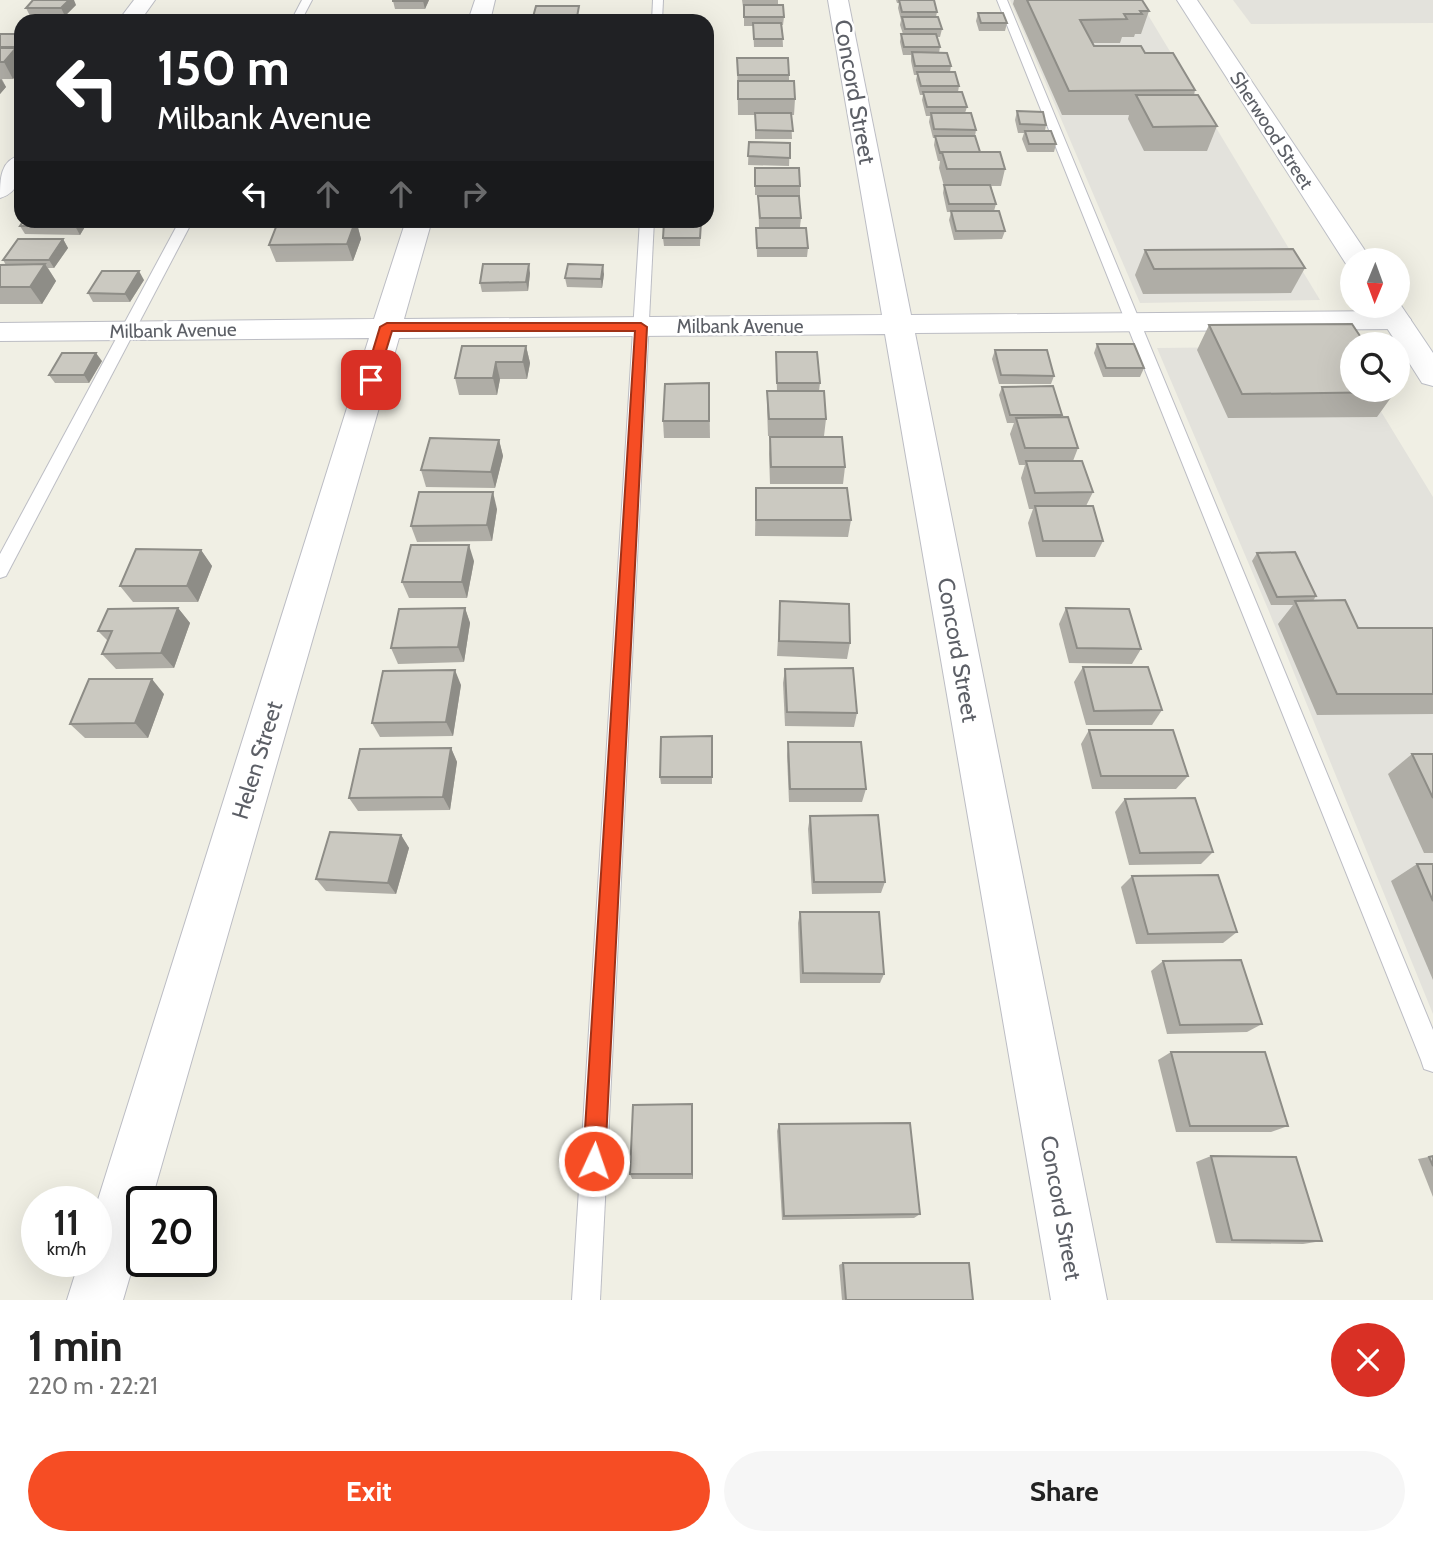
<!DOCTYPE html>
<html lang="en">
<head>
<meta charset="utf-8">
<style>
	:root { --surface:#fff; --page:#f6f6f6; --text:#222; --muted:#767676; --accent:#f64d24 }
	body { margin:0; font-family:Cabin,sans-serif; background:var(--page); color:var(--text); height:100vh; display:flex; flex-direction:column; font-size:26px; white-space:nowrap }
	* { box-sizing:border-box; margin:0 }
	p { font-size:23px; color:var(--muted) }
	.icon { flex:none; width:38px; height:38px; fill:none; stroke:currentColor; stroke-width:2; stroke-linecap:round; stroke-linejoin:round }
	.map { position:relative; height:1300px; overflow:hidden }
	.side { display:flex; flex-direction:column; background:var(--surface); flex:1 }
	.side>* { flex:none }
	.banner { position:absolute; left:14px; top:14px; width:700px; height:214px; border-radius:21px; box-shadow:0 7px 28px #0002; background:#202124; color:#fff; overflow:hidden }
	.needle { width:46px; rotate:181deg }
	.fabs { position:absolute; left:1340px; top:248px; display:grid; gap:14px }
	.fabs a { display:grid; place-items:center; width:70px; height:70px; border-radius:50%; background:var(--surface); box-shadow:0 7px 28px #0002; font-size:35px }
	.speed { position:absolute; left:21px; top:1186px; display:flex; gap:14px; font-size:35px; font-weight:700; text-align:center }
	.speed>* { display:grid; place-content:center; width:91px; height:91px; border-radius:50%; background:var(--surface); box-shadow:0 7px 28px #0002; line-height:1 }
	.speed small { font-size:18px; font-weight:400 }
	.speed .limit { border:4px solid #111; border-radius:10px; background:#fff; color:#111 }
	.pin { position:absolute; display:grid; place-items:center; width:60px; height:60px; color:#fff; margin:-30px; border-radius:14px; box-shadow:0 4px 10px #0006 }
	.me { position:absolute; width:77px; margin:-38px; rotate:3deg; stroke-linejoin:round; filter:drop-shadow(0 0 5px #0008) }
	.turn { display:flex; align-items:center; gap:24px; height:147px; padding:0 28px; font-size:32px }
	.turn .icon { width:91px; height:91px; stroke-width:2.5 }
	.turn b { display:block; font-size:49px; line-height:60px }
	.lanes { display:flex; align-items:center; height:66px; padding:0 28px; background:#0003; justify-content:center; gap:35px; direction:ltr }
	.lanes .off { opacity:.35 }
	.round { display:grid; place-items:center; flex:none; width:74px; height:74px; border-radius:37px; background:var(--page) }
	.headline { display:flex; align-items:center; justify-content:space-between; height:119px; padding:0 28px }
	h1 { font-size:42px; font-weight:700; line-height:52px }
	.cta { display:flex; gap:14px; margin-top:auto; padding:14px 28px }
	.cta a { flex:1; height:80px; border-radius:42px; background:var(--accent); color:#fff; font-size:28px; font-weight:700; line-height:80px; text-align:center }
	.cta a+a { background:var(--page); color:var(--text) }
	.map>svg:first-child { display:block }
	.industrial { fill:#e3e2dc }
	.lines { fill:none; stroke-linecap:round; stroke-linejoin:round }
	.lane-casing { stroke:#bcbdc4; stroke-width:2 }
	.street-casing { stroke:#bcbdc4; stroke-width:2 }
	.secondary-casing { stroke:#bdbfc6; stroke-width:2 }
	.lane { fill:#fff; fill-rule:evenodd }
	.street { fill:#fff; fill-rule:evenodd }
	.secondary { fill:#fff; fill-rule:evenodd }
	.wall { fill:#afada6 }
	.shaded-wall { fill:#8e8d87 }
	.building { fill:#cbc9c1; stroke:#8e8d87; stroke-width:2 }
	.route { fill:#f64d24; stroke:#a03217; stroke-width:2 }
	.labels { text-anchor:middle; stroke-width:5; stroke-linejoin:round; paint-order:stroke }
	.far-street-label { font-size:19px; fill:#5c5f66; stroke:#fff }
	.street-label { font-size:23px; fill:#5c5f66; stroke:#fff }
</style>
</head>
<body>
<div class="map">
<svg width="1433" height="1300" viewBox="0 0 1433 1300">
	<rect width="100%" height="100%" fill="#f0efe4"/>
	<g class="industrial">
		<polygon points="1010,0 1139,0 1320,300 1140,303"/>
		<polygon points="1233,0 1433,0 1433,23 1251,24"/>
		<polygon points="1342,346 1353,390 1368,390 1433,497 1433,1014 1268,609 1157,348"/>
	</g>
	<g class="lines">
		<g class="lane-casing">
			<g id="lane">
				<polygon points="302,0 312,0 301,21 291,21"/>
				<polygon points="653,0 663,0 662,21 652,21"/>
				<polygon points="997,0 1007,0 1433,1030 1433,1072 1424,1069 1421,1060"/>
				<polygon points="180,220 193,220 6,576 0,578 0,554"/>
				<polygon points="640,220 654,220 600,1300 572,1300"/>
			</g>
		</g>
		<g class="street-casing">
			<g id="street">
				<polygon points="134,0 155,0 140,21 118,21"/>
				<polygon points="475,0 495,0 490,21 468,21"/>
				<polygon points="828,0 848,0 911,315 1396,311 1406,314 1411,320 1406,326 1396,329 915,333 1107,1300 1051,1300 885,334 399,338 151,1202 142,1202 142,1235 123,1300 67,1300 79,1262 96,1262 96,1206 369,338 0,341 0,323 374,319 406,220 432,220 404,319 882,315"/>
				<path d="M21,155C21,173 21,192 0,198C0,179 0,160 21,155Z"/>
			</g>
		</g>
		<g class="secondary-casing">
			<g id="secondary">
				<polygon points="1177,0 1197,0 1372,261 1353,261 1353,268 1348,267"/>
				<polygon points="1398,301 1433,353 1433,386 1422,383 1373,306 1398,306"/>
			</g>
		</g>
		<use href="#lane" class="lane"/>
		<use href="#street" class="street"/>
		<use href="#secondary" class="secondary"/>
	</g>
	<g class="wall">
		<polygon points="429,0 425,9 395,9 393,1"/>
		<polygon points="742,0 778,0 778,5 784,17 783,25 782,25 783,47 754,47 753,26 744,26 744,7 743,7"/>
		<polygon points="896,0 934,0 937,12 936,17 942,29 940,37 937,37 940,47 939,53 951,66 950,72 959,86 958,92 967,107 965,113 976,130 975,136 980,152 1005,169 1001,186 991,186 996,204 994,211 1005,231 1002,239 954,240 949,220 951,212 947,212 943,193 944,186 939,168 940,161 938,161 934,145 935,138 933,138 929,122 930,116 926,116 922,100 923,95 920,95 916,80 917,75 914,75 911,61 911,55 903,55 900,42 901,34 903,34 900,25 901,20 898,8 899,3 897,3"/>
		<polygon points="1014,0 1142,0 1149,11 1141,34 1135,34 1134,37 1122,37 1120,43 1092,43 1094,46 1145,53 1195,90 1194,95 1217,126 1207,151 1144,151 1128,119 1129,115 1062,115 1013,4"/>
		<polygon points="76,5 65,16 30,16 26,8"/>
		<polygon points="978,13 1007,23 1005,31 979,31 976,21"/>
		<polygon points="0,34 21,34 21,55 20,55 21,69 13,79 2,79 6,87 0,94"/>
		<polygon points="737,58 789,75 789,81 795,99 794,115 791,115 792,139 755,139 755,115 738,115"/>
		<polygon points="1017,111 1046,125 1045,131 1056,144 1054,152 1027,152 1022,139 1024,133 1018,133 1015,120"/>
		<polygon points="749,142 790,143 789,166 748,165"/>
		<polygon points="755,168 800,186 800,195 755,195"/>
		<polygon points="758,196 801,218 800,227 759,227"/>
		<polygon points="24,220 89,220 80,235 25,234 20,226"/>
		<polygon points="312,220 356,220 361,239 353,261 276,262 269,245 312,222"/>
		<polygon points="701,222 700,246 664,246 663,238"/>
		<polygon points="756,228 808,248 807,257 757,257"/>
		<polygon points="63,239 68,248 54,268 48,268 56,281 42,304 0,304 0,265 6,265 3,260"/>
		<polygon points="1145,250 1305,268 1291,293 1143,294 1135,275"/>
		<polygon points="530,273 528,291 482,292 480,283"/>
		<polygon points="604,274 602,288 567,287 565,278"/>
		<polygon points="144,280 130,302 93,302 88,293"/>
		<polygon points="1209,325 1362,339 1353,345 1395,392 1377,417 1228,418 1197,350"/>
		<polygon points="1097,344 1144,368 1140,377 1103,377 1094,353"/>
		<polygon points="526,346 530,363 527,379 500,379 497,395 459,395 455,378"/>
		<polygon points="995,350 1054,376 1051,384 999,384 992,359"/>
		<polygon points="776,352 820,383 819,391 826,419 824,436 768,436 767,408 767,391 777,391"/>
		<polygon points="102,361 89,383 55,383 49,375"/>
		<polygon points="709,383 710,438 664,438 663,421"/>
		<polygon points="1002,387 1062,415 1061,417 1078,448 1073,461 1093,492 1086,506 1103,541 1095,557 1036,557 1028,523 1033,509 1029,509 1021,478 1025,465 1019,465 1010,434 1014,423 1007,423 999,395"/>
		<polygon points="770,437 845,467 843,484 770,484 769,454"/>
		<polygon points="499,440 503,456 495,488 426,487 421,470"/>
		<polygon points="756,488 851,520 848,537 755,536"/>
		<polygon points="497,509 492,541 417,542 411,526"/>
		<polygon points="201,550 212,566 198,602 133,602 120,586"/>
		<polygon points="1257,553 1316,596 1313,601 1358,628 1433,628 1433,714 1317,715 1278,624 1293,605 1271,605 1252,561"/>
		<polygon points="474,561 467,598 409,598 402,582"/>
		<polygon points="780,601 850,643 847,659 777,656"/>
		<polygon points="178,608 190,623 174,668 116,669 102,654 108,641 98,631"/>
		<polygon points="465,608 470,623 464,662 398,664 391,648"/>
		<polygon points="1066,608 1141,649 1132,664 1069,663 1059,624"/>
		<polygon points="1083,667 1162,710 1152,725 1086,725 1074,682"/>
		<polygon points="785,669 857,713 854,727 785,726 783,683"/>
		<polygon points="461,685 453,736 380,737 372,723"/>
		<polygon points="164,694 148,738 85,738 70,724"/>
		<polygon points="1089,730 1188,776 1176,789 1092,789 1081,744"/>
		<polygon points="712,736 712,784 661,784 660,777"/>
		<polygon points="788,742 866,789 862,802 789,802 787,756"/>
		<polygon points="451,748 457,762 450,810 358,811 349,798"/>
		<polygon points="1412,754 1433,754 1433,853 1424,853 1388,774"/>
		<polygon points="1125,799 1213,852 1201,864 1129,865 1115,812"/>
		<polygon points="810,816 885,882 881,893 812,894 808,829"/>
		<polygon points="401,835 409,848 396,894 326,891 316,879"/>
		<polygon points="1417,864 1433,864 1433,980 1391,881"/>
		<polygon points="1132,876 1237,932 1223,943 1136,944 1121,887"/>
		<polygon points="800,912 884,974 880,983 800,983 798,923"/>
		<polygon points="1163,961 1262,1024 1247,1032 1167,1034 1151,971"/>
		<polygon points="1171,1052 1288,1126 1271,1132 1176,1132 1158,1060"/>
		<polygon points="693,1111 693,1179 632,1179 630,1174"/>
		<polygon points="779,1124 920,1214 914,1218 782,1220 777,1131"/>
		<polygon points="1211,1156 1322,1241 1303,1244 1216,1243 1196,1162"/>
		<polygon points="1433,1156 1433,1197 1418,1159"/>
		<polygon points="843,1263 973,1300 842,1300 839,1265"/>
	</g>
	<g class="shaded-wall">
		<polygon points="69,0 74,0 76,5 65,16 61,8"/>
		<polygon points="424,0 429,0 425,9 423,1"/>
		<polygon points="16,48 21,57 21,69 13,79 4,62"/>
		<polygon points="1,79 6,87 0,94 0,80"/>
		<polygon points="78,220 89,220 80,235 75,226"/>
		<polygon points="350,220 356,220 361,239 353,261 347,244 352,229"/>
		<polygon points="63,239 68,248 54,268 49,260"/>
		<polygon points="45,264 56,281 42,304 30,287"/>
		<polygon points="529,264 530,273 528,291 526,282"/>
		<polygon points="603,265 604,274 602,288 601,279"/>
		<polygon points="139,271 144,280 130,302 125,294"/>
		<polygon points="526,346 530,363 527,379 523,362"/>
		<polygon points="96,353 102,361 89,383 84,375"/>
		<polygon points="496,362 500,379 497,395 493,378"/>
		<polygon points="499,440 503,456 495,488 491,472"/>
		<polygon points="493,492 497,509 492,541 487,525"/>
		<polygon points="469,545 474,561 467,598 462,582"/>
		<polygon points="201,550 212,566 198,602 187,586"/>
		<polygon points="178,608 190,623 174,668 161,653"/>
		<polygon points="465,608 470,623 464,662 458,647"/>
		<polygon points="455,670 461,685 453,736 446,722"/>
		<polygon points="152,679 164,694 148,738 135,723"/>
		<polygon points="451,748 457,762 450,810 443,797"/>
		<polygon points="401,835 409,848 396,894 388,883"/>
		<polygon points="692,1104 693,1111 693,1179 692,1174"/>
	</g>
	<g class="building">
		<polygon points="33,0 69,0 61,8 26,8"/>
		<polygon points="393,0 424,0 423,1 393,1"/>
		<polygon points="899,0 934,0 937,12 902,12"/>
		<polygon points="1027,0 1142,0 1149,11 1140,11 1142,14 1124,14 1127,19 1080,20 1094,46 1141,46 1145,53 1173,53 1195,90 1069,91"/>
		<polygon points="744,5 783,5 784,17 744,17"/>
		<polygon points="536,6 579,6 577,17 533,17"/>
		<polygon points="978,13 1003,13 1007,23 981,23"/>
		<polygon points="528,17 582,17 581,21 527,21"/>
		<polygon points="902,17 938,17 942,29 905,29"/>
		<polygon points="753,23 781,23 783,39 754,39"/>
		<rect x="0" y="34" width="21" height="13"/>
		<polygon points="901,34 936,34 940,47 904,47"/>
		<polygon points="0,48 16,48 4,62 0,62"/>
		<polygon points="912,52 947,53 951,66 915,66"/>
		<polygon points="737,58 788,58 789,75 738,75"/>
		<polygon points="917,72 955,72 959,86 921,86"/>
		<polygon points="738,81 794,81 795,99 738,99"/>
		<polygon points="923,92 962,92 967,107 927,107"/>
		<polygon points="1136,95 1198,95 1217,126 1153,127"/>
		<polygon points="1017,111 1043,112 1046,125 1020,124"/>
		<polygon points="755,113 791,113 793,131 756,130"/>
		<polygon points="931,113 971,113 976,130 934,129"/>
		<polygon points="1025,131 1051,131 1056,144 1029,144"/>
		<polygon points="935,136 975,136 980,152 942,152 943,153 940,153"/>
		<polygon points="749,142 790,143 790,158 748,156"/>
		<polygon points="942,152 1000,152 1005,169 947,169"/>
		<polygon points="755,168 799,168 800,186 755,186"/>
		<polygon points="944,185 990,185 996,204 949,204"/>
		<polygon points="758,196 799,196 801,218 760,218"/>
		<polygon points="951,211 999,211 1005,231 956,231"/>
		<polygon points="24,220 78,220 75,226 20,226"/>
		<polygon points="278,222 355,222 347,244 269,245"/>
		<polygon points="664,222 701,222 700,238 663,238"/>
		<polygon points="756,228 806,228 808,248 757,248"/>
		<polygon points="18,239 63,239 49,260 3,260"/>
		<polygon points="1293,249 1305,268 1154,269 1145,250"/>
		<polygon points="45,264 30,287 0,287 0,265"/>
		<polygon points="483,264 529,264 526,282 480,283"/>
		<polygon points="568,264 603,265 601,279 565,278"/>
		<polygon points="102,271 139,271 125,294 88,293"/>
		<polygon points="1352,324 1362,339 1367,339 1370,345 1353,345 1353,390 1393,390 1395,392 1242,394 1209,325"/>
		<polygon points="1097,344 1134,344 1144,368 1106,368"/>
		<polygon points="462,346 526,346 523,362 496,362 493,378 455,378"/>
		<polygon points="995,350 1047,350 1054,376 1001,375"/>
		<polygon points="776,352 817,352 820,383 777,383"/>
		<polygon points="62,353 96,353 84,375 49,375"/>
		<polygon points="709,383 709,421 663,421 665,384"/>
		<polygon points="1053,386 1062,415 1010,415 1002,387"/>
		<polygon points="767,391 824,391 826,419 769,419"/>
		<polygon points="1068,417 1078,448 1025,448 1016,418"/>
		<polygon points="770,437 842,437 845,467 771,467"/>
		<polygon points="430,438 499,440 491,472 421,470"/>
		<polygon points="1026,461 1082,461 1093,492 1035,493"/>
		<polygon points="756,488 847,488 851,520 756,520"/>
		<polygon points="419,492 493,492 487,525 411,526"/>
		<polygon points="1035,506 1093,506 1103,541 1043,541"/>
		<polygon points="411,545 469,545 462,582 402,582"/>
		<polygon points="136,549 201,550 187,586 120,586"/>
		<polygon points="1295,552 1316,596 1277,597 1257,553"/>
		<polygon points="1345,600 1358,628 1433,628 1433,694 1337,694 1295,601"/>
		<polygon points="780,601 849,604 850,643 779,641"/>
		<polygon points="178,608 161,653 102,654 112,631 98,631 108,609"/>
		<polygon points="465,608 458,647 391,648 399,609"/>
		<polygon points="1066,608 1129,609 1141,649 1077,648"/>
		<polygon points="1083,667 1148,667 1162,710 1094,711"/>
		<polygon points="853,668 857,713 787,712 785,669"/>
		<polygon points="455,670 446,722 372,723 383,671"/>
		<polygon points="89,679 152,679 135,723 70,724"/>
		<polygon points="1089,730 1173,730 1188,776 1101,776"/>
		<polygon points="712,736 712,777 660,777 661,737"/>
		<polygon points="788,742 861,742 866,789 790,789"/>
		<polygon points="451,748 443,797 349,798 360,749"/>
		<polygon points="1412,754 1433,754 1433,798"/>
		<polygon points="1195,798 1213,852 1140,853 1125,799"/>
		<polygon points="878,815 885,882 814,882 810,816"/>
		<polygon points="330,832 401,835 388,883 316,879"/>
		<polygon points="1417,864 1433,864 1433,901"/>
		<polygon points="1218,875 1237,932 1148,934 1132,876"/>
		<polygon points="800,912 879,912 884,974 803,973"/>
		<polygon points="1241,960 1262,1024 1180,1025 1163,961"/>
		<polygon points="1171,1052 1265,1052 1288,1126 1190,1126"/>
		<polygon points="692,1104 692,1174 630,1174 633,1105"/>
		<polygon points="910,1123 920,1214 784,1216 779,1124"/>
		<polygon points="1211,1156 1296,1157 1322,1241 1232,1240"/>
		<polygon points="1433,1156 1433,1166 1429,1157"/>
		<polygon points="843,1263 969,1263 973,1300 846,1300"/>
	</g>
	<polygon class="route" points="387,323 641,323 647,327 605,1161 602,1169 594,1172 586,1169 583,1161 635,331 392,331 377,380 371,384 366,383 364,380 380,327"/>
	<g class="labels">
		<g class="far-street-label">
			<text transform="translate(1272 130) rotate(57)" y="7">Sherwood Street</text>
			<text x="740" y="333">Milbank Avenue</text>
			<text transform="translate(173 330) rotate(-1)" y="7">Milbank Avenue</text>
		</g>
		<g class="street-label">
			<text transform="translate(855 92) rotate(80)" y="8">Concord Street</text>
			<text transform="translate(958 650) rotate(80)" y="8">Concord Street</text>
			<text transform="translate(257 760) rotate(-73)" y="8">Helen Street</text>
			<text transform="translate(1061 1208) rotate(80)" y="8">Concord Street</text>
		</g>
	</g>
</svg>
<div class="fabs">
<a><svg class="needle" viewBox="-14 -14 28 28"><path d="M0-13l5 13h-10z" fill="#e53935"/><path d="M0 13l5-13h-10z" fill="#767676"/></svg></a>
<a><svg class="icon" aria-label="search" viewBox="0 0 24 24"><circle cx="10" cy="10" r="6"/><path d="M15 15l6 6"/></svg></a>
</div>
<div class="speed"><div>11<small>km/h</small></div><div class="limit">20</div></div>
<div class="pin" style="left:371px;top:380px;background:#d93025"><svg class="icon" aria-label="arrive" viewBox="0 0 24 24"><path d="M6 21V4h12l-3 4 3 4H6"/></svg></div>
<svg class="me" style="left:594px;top:1161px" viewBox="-20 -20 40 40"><circle r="17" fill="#f64d24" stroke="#fff" stroke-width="3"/><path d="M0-11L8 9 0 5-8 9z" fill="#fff"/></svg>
<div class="banner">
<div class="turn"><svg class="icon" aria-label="left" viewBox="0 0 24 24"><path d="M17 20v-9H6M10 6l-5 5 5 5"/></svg><div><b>150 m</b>Milbank Avenue</div></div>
<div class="lanes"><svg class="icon" aria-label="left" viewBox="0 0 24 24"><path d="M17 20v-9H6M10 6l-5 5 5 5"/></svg><svg class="icon off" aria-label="ahead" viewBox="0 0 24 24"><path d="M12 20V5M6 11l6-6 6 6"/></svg><svg class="icon off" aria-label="ahead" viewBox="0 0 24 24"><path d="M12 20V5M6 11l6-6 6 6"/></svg><svg class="icon off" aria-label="right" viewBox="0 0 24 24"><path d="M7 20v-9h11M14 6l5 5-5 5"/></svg></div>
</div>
</div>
<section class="side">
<div class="headline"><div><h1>1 min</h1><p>220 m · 22:21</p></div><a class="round" style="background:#d93025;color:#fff"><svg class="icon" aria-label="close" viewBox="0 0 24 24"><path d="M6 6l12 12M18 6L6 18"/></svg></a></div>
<div class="cta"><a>Exit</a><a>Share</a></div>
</section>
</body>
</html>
